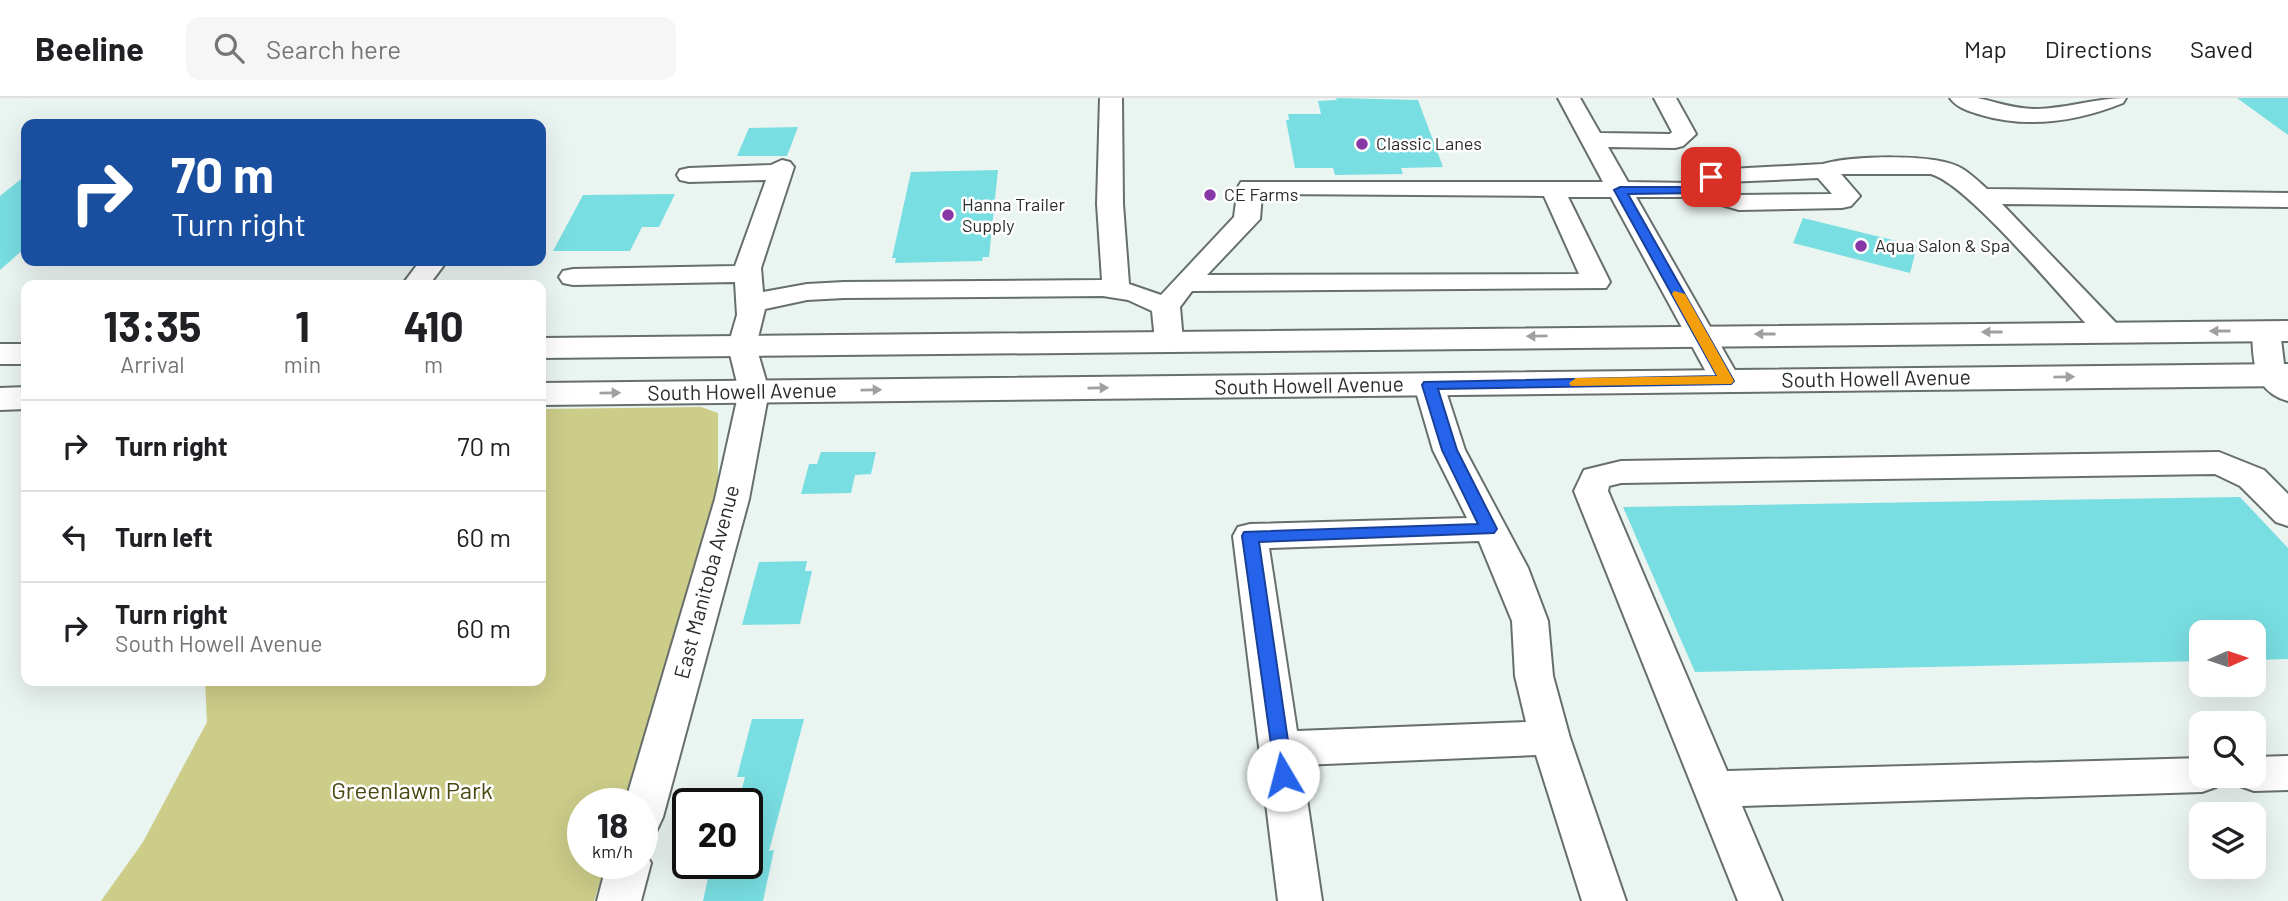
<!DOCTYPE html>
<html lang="en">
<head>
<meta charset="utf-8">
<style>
	:root { --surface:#fff; --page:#f6f6f6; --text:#202124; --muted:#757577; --line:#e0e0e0 }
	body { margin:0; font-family:Barlow,sans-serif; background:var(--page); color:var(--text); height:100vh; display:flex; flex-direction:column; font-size:26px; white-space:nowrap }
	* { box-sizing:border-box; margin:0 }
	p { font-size:23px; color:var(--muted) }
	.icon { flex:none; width:38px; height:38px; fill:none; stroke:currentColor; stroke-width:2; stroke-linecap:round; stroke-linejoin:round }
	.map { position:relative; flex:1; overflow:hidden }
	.sheet { position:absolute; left:21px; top:182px; width:525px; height:406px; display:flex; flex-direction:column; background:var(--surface); border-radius:14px; box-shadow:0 7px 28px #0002 }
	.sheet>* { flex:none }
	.guide { position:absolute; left:21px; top:21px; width:525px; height:147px; border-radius:14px; box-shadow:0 7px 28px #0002; background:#1a4fa0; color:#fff; overflow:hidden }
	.needle { width:46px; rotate:87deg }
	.tools { position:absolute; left:2189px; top:522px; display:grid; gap:14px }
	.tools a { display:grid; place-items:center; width:77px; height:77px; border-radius:14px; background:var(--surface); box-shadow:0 7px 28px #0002; font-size:35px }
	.speed { position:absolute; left:567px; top:690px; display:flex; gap:14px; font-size:35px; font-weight:700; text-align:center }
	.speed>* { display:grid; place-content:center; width:91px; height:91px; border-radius:50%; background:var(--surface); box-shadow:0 7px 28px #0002; line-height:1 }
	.speed small { font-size:18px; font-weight:400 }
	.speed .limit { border:4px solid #111; border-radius:10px; background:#fff; color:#111 }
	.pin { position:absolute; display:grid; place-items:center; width:60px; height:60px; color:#fff; margin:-30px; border-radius:14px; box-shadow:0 4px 10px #0006 }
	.me { position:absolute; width:77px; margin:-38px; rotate:352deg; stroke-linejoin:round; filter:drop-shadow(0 0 5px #0008) }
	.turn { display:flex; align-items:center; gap:24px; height:147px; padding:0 35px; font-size:32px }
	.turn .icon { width:91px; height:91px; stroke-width:2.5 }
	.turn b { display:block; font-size:49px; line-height:60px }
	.eta { display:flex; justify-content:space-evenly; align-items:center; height:119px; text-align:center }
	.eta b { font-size:42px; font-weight:700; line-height:49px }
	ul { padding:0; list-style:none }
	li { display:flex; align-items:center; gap:21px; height:91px; padding:0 35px; border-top:2px solid var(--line) }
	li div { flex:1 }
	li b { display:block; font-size:26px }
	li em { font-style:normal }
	header { display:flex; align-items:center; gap:42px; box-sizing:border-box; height:98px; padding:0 35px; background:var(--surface); border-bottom:2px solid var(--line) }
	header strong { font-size:33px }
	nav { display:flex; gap:38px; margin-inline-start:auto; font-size:24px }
	.search { width:490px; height:63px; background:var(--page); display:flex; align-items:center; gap:18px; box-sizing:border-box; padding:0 24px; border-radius:14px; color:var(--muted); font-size:26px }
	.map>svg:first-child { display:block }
	.green { fill:#cccd89 }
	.building { fill:#79dee1 }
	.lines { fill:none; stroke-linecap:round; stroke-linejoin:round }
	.minor-casing { stroke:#666f6b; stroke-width:4 }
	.major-casing { stroke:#666f6b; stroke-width:4 }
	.minor { fill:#fff; fill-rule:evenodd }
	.major { fill:#fff; fill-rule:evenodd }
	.oneway { fill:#9fa0a0 }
	.route { fill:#2563eb; stroke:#184099; stroke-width:2 }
	.slow { fill:#f59e0b }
	.poi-dot { fill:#8737a6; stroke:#fff; stroke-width:2.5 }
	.labels { text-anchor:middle; stroke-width:5; stroke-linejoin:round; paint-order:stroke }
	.far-poi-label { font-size:18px; fill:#2a2d2c; stroke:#fff; text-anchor:start }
	.street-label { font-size:21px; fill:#2a2d2c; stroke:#fff }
	.near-park-label { font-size:24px; fill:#494810; stroke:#fff }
</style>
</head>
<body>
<header>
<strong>Beeline</strong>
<div class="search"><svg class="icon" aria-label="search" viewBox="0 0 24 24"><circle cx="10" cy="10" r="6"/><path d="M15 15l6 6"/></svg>Search here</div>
<nav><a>Map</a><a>Directions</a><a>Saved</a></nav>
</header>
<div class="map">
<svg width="2288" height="803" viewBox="0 0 2288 803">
	<rect width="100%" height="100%" fill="#eaf4f0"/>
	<polygon class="green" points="701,309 718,315 718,395 624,705 583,705 583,765 606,765 594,803 101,803 143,744 207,624 205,583 541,583 541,311"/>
	<g class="building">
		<polygon points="1336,0 1418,2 1443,69 1401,70 1403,76 1335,77 1333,70 1295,70 1286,22 1289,22 1288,16 1321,16 1318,3 1337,2"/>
		<polygon points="2237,0 2288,0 2288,37"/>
		<polygon points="798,29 787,58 737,58 749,30"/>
		<polygon points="998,72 989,159 983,159 982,163 895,165 896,160 892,160 911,74"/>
		<polygon points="26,77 26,149 0,172 0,98"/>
		<polygon points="675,96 659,129 642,129 630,153 553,153 583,97"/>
		<polygon points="1803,120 1917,148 1910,175 1793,145"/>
		<polygon points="821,354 876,354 871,376 855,377 851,395 801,396 809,366 817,366"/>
		<polygon points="2240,399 2288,450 2288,561 2254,562 2254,534 2202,534 2202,563 1695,574 1623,409"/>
		<polygon points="807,463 805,473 812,473 800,526 742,527 759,464"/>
		<polygon points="752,621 804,621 769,753 774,752 763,803 703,803 708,780 717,780 721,765 747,765 747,705 738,705 745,679 737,679"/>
	</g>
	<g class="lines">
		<g class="minor-casing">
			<g id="minor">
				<path d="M1100,0H1122L1123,106L1129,186L1161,197L1234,119L1238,89L1241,84H1603L1558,0H1580L1600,35L1670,36L1672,34L1654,0H1676L1696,36L1683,48L1675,50L1608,49L1628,84L1690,85L1702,74L1711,72L1823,66C1852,58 1935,55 1961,70C1970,75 1979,84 1987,91L2288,95V109L2002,106L2118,227L2122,233L2118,239L2108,242L2098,239C2066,205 1968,86 1931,76H1841L1860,98L1851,108L1842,110L1739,112L1694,99H1636L1741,283L1737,290L1726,292L1715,290L1711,283L1611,99H1568L1610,184L1606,190L1192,193L1180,209L1183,243L1179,249L1169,252L1159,249L1155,243L1152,213L1128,202L1103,198L844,200L807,202L765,211L756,248L769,293L749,401L663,719L657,732L642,737V705H625L715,401L739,293L728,248L737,217L735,184L573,187L563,185L559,179L563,173L573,171L735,168L766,82L689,84L680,82L677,77L680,72L689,70L771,67L782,62L790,64L794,69L761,170L763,194L807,186L844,184L1102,182L1097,106ZM1818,80L1832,96L1740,97L1714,89L1726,84ZM1262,96L1544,98L1579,176L1207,177L1260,121Z"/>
				<path d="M1950,0C1958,0 1969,0 1977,0C1997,4 2014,11 2035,11C2066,11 2095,0 2126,0L2123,5C2076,24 2027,31 1978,16C1968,13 1956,9 1950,0Z"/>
				<polygon points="420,163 447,163 429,187 402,187"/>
				<path d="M2266,224L2276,227L2280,233L2285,274L2288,277V303C2262,296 2255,277 2253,253C2253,244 2250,235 2256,227Z"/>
				<path d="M1429,278L1440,280L1444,287L1465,352L1528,470L1548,523L1553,578L1570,640L1626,803H1582L1536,657L1302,667L1322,803H1278L1233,438L1238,429L1250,426L1467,420L1433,352L1414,287L1418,280ZM1479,443L1512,523L1515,578L1526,624L1297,633L1269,450Z"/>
				<polygon points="2219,354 2264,372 2288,396 2288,428 2276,424 2240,388 2215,376 1621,385 1609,388 1608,393 1727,673 2202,660 2202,677 2222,677 2216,689 2202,694 1742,708 1782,803 1738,803 1574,393 1584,372 1621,363"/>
				<polygon points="2288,658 2288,692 2254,693 2240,688 2234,677 2254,677 2254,659"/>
				<polygon points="642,750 651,765 641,803 597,803 607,765 642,765"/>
			</g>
		</g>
		<g class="major-casing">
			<g id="major">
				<polygon points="2288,223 2288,243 541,260 541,240"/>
				<rect x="0" y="246" width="26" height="20"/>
				<polygon points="2288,266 2288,288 541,307 541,285"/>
				<polygon points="26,289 26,311 0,312 0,290"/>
			</g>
		</g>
		<use href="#minor" class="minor"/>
		<use href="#major" class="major"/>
	</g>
	<defs><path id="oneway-solid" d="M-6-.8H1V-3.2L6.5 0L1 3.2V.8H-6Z" transform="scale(1.75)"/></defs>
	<g class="oneway">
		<use href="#oneway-solid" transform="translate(2220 233) rotate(180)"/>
		<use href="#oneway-solid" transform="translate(1992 234) rotate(180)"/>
		<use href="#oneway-solid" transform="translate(1765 236) rotate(180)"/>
		<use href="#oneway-solid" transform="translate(1537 238) rotate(179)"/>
		<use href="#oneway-solid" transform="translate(2064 279) rotate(-1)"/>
		<use href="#oneway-solid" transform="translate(1098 290) rotate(-1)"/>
		<use href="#oneway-solid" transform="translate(871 292) rotate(-1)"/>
		<use href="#oneway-solid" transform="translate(610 295) rotate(-1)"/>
	</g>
	<polygon class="route" points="1707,76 1717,79 1700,95 1628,96 1734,283 1731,286 1438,291 1457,352 1497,431 1494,435 1259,444 1293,677 1290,682 1283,685 1276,682 1242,438 1244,434 1478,426 1442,352 1422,287 1424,284 1717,278 1614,92 1620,89 1693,89"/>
	<polygon class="slow" points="1674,193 1685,196 1734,283 1731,286 1571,288 1569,285 1576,280 1717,278 1672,196"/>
	<g class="poi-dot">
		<circle cx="1362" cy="46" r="7"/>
		<circle cx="1210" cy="97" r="7"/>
		<circle cx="948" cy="117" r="7"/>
		<circle cx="1861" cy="148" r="7"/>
	</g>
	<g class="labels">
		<g class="far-poi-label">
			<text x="1376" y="52">Classic Lanes</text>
			<text x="1224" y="103">CE Farms</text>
			<text x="962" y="113">Hanna Trailer<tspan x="962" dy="21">Supply</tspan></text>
			<text x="1875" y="154">Aqua Salon &amp; Spa</text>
		</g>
		<g class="street-label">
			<text transform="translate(1876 281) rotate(-1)" y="7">South Howell Avenue</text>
			<text transform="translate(1309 288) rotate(-1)" y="7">South Howell Avenue</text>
			<text transform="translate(742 294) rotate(-1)" y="7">South Howell Avenue</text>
			<text transform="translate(707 484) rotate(-75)" y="7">East Manitoba Avenue</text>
		</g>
		<g class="near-park-label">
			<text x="412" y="701">Greenlawn Park</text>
		</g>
	</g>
</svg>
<div class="tools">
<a><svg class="needle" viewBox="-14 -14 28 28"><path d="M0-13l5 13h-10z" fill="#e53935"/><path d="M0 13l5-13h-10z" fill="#757577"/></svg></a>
<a><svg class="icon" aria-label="search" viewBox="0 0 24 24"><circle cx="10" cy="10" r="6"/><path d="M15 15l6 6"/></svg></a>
<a><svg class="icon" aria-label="layers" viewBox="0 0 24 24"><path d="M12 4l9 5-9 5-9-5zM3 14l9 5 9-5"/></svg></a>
</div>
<div class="speed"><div>18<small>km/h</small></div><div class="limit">20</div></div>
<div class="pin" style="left:1711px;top:79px;background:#d93025"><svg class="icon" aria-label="arrive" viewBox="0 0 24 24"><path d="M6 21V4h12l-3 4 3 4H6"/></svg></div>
<svg class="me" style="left:1283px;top:677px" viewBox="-20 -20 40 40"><circle r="19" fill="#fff"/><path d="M0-13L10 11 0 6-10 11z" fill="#2563eb"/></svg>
<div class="guide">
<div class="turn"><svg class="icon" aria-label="right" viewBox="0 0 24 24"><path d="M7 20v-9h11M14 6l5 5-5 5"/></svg><div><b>70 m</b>Turn right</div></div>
</div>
<section class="sheet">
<div class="eta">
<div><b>13:35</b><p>Arrival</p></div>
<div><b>1</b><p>min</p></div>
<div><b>410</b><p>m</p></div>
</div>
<ul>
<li><svg class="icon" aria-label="right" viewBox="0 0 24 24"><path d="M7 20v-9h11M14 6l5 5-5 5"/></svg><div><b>Turn right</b></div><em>70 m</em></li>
<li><svg class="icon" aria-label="left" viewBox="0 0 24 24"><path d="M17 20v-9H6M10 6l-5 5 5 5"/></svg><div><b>Turn left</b></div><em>60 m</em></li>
<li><svg class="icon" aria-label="right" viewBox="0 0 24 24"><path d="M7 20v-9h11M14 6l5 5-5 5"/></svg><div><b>Turn right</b><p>South Howell Avenue</p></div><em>60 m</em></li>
</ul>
</section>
</div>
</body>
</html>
